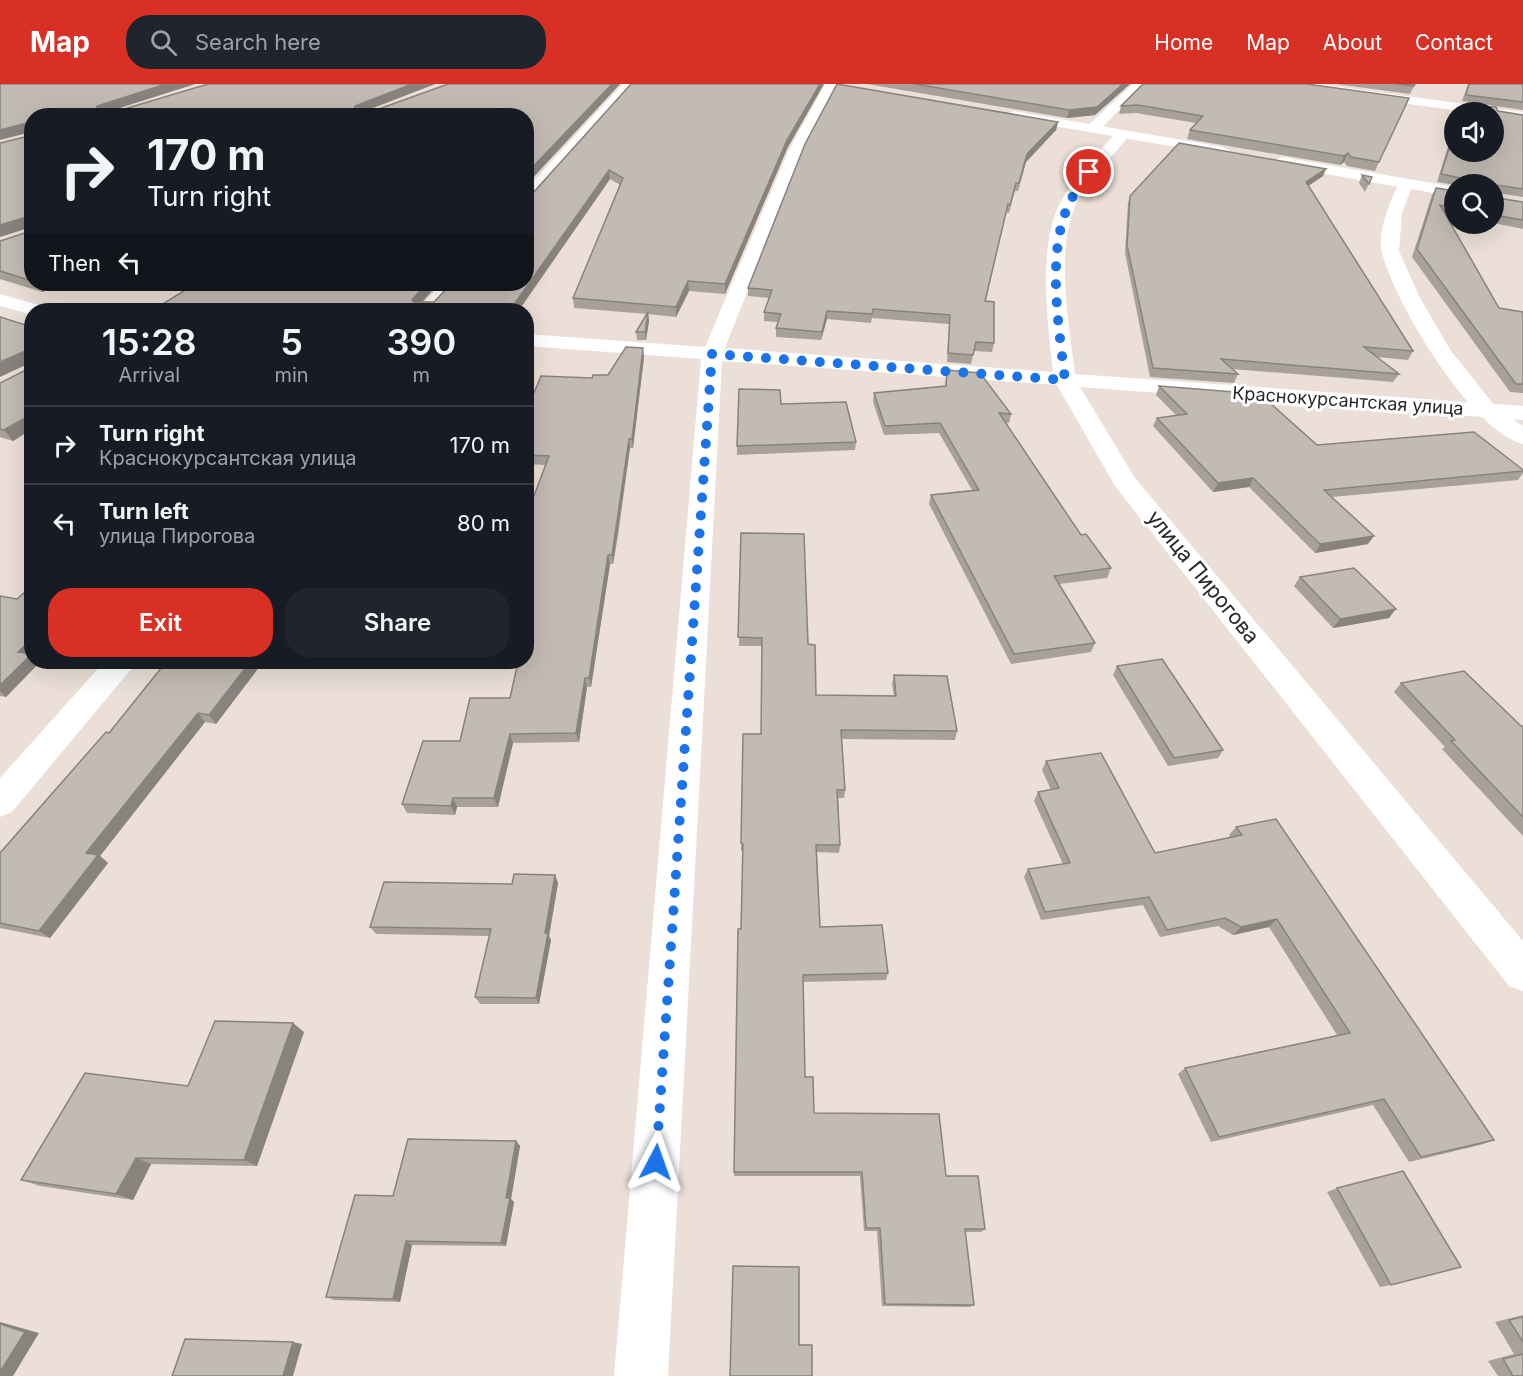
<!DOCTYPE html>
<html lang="en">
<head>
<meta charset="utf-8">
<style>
	:root { --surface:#171b24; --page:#20242c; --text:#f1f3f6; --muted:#9ea1a6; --line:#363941; --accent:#d93025 }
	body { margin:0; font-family:Inter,sans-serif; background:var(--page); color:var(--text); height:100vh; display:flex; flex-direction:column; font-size:22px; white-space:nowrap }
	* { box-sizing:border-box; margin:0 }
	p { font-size:20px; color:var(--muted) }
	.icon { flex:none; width:33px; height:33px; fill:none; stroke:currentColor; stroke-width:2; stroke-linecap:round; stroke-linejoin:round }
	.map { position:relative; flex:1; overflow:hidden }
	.details { position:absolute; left:24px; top:219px; width:510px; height:366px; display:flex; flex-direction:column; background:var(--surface); border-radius:24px; box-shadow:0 6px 24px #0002 }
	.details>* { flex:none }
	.hud { position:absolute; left:24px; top:24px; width:510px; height:183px; border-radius:24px; box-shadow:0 6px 24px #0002; background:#171b24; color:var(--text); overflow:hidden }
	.buttons { position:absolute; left:1444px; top:18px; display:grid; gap:12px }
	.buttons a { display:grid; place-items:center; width:60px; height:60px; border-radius:50%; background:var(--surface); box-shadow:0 6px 24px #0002; font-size:30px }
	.pin { position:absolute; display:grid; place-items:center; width:51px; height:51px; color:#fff; margin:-26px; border:3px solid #fff; border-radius:50%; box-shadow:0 2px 6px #0007 }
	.me { position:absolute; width:66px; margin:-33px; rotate:4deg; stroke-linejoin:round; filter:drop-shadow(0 0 4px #0008) }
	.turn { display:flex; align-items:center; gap:21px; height:126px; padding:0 24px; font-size:27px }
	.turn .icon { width:78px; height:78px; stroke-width:2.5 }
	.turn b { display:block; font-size:42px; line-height:51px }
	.then { display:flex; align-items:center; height:57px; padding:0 24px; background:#0003; gap:12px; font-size:22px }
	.eta { display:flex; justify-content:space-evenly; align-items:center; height:102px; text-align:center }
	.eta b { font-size:36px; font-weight:600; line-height:42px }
	.primary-button { display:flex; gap:12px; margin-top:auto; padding:12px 24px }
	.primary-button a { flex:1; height:69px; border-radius:24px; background:var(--accent); color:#fff; font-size:24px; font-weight:600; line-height:69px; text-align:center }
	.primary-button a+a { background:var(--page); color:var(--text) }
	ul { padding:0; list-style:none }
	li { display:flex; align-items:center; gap:18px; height:78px; padding:0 24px; border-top:2px solid var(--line) }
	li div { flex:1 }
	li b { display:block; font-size:22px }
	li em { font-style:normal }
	header { display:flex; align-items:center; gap:36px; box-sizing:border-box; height:84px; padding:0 30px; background:var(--accent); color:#fff }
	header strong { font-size:28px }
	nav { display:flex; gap:33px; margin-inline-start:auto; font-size:21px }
	.search { width:420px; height:54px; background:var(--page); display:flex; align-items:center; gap:15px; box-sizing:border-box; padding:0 21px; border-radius:24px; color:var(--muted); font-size:22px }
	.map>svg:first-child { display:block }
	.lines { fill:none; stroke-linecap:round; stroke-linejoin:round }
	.minor { fill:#fff; fill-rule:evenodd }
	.tertiary { fill:#fff; fill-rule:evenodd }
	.wall { fill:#a7a19a }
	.shaded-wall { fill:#88837d }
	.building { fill:#c2bbb3; stroke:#88837d; stroke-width:1.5 }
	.route { stroke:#1a73e8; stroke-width:10; stroke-dasharray:0 18 }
	.labels { text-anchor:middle; stroke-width:6; stroke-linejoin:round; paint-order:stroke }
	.far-street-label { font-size:18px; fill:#272727; stroke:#fff }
	.street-label { font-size:21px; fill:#272727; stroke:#fff }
</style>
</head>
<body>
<header>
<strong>Map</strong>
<div class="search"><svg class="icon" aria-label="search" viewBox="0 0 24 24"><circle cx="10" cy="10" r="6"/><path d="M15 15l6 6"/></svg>Search here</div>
<nav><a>Home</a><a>Map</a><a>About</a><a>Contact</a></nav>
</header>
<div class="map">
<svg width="1523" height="1292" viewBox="0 0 1523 1292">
	<rect width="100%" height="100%" fill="#ebdfd7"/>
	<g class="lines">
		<g class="minor">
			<path d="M825,0H838L803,66L725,264L1053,288C1048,240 1037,164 1060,119C1075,92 1098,69 1118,47L1123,46L1130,50C1113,74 1089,93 1076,120C1055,166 1069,240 1075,290L1523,322V336L1080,303L1135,394L1523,857V907L1509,902L1115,402L1057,301L722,277L668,1292H614L701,275L526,262V250L705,263L789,66Z"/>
			<polygon points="1133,0 1146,0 1097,48 1087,48 1085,45 1087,42"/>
			<polygon points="1285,0 1319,0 1523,28 1523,36 1494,32 1494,28 1468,28 1291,4"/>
			<polygon points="0,210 42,222 45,226 32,226 32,231 0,222"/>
		</g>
		<g class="tertiary">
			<polygon points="623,0 636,0 532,118 526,120 526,105"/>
			<polygon points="1013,27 1223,63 1230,67 1223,71 1008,34 1006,31"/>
			<path d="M1282,73L1455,103V113L1411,105L1402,129L1399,167L1420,214L1451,267L1495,322L1523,342V360C1471,347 1395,219 1382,169C1377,150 1389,120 1397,103L1277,81L1274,78L1277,75Z"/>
			<polygon points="441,200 460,200 437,226 417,226"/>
			<polygon points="104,578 137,578 12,728 0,733 0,694"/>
		</g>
	</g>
	<g class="wall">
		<polygon points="0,0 195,0 115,25 121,26 208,0 435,0 368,26 376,26 448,0 620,0 526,101 32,32 32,200 62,200 42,208 0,195 0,157 28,148 28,144 0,153 0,59 29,52 29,48"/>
		<polygon points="631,0 787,65 725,210 689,207 676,233 648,230 649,237 646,256 637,256 636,248 647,230 574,224 573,214 620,101 610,95 519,226 153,226 189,203 173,200 438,200 422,218 434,218"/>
		<polygon points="867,0 1130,0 1095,31 1067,34"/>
		<polygon points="1143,0 1379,78 1375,87 1347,82 1344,78 1340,81 1187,55 1190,46 1196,39 1136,29 1119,30 1121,22"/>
		<polygon points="1336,0 1415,0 1410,10"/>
		<polygon points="1468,0 1523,0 1523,26 1462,17"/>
		<polygon points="1462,22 1523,31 1523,113 1497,109 1497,114 1523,118 1523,145 1494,139 1494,100 1455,101 1437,98 1455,40 1455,68 1494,28 1459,28"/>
		<polygon points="1058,38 1056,46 1026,78 1018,107 1015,107 1009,129 1006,128 986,217 994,259 992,268 974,267 971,280 947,278 949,240 872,234 871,239 827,235 821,256 776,253 776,244 778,238 764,237 764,228 769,214 748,212 748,204"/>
		<polygon points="1362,91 1372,93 1365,108 1359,99"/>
		<polygon points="1323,92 1308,102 1413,267 1408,276 1377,273 1399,290 1393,298 1232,285 1238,290 1234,299 1150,293 1125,169 1128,119 1130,112"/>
		<polygon points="1436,104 1455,107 1455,132 1445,130 1499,224 1523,228 1523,309 1510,308 1412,173 1432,111"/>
		<polygon points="32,243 32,345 13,357 0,353 0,299 26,286"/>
		<polygon points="644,273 633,364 630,364 618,452 613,480 610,480 591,603 587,603 579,658 513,659 498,723 457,723 455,731 407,729 402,720 460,657 510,614 526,578 545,381 526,380 526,328 592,294 608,291"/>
		<polygon points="947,286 1011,330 1009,339 1006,339 1081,451 1111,484 1107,494 1059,500 1095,559 1091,568 1011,580 929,420 931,411 972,406 939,349 884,351 873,318 874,309 945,302"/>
		<polygon points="1159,302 1317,361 1523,386 1523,389 1518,396 1332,413 1368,460 1315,469 1249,403 1213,408 1153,342 1157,334 1176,331 1156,311"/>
		<polygon points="781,320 856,358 855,366 737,371 737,362"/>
		<polygon points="741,449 808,560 816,611 894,612 892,600 894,591 957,647 955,656 842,655 845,706 844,714 838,714 840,761 839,769 817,768 820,843 888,889 886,896 803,898 805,993 814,1029 946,1092 985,1145 981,1148 965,1148 974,1221 970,1223 882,1222 877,1147 864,1147 860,1092 734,1092 743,767 741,767 741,759 761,650 762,562 739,562"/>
		<polygon points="1300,493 1389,534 1333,544 1294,502"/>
		<polygon points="0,512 32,578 40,578 6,613 0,612"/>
		<polygon points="166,578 263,578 216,640 205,638 100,772 108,779 50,854 0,844 0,769 109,649"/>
		<polygon points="1117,582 1223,666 1218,674 1168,682 1113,591"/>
		<polygon points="1401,599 1521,642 1523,642 1523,752 1442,665 1445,663 1394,608"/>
		<polygon points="1046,677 1155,769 1230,754 1229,751 1236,743 1494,1056 1480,1061 1409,1078 1373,1021 1211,1058 1178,990 1185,984 1337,951 1269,843 1233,851 1218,842 1160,853 1143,821 1041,836 1024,793 1028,785 1063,780 1034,717 1038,708 1051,706 1042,686"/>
		<polygon points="555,791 558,799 549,852 551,856 539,920 480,920 475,913 489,852 376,850 370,843 512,800"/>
		<polygon points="304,948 257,1082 151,1080 133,1116 40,1102 21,1096 188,1002"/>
		<polygon points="516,1057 520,1062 511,1115 514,1118 506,1162 412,1161 400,1218 334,1216 326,1213 393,1112"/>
		<polygon points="1337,1104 1391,1201 1380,1203 1327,1108"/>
		<polygon points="1523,1231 1523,1292 1498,1292 1488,1277 1514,1270 1495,1238"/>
	</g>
	<g class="shaded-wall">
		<polygon points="166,0 195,0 101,30 96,24 97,22"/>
		<polygon points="412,0 435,0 357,30 354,25 355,22"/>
		<polygon points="612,0 620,0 526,101 526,90"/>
		<polygon points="820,0 824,0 787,65 725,210 725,200 787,56"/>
		<polygon points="1123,0 1130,0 1095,31 1067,34 1069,26"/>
		<polygon points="1058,38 1056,46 1026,78 1018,107 1027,70"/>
		<polygon points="27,39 31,48 0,56 0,46"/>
		<polygon points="1348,69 1344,78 1340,81 1344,72"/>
		<polygon points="1326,85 1323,92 1302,106 1306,98"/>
		<polygon points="609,86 610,95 519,226 515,226 513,222"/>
		<polygon points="26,133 31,143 0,153 0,141"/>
		<polygon points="688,197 689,207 676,233 676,223"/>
		<polygon points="36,200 62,200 42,208"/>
		<polygon points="426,200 438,200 415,226 412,216"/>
		<polygon points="493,220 495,226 488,226"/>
		<polygon points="827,227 827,235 821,256 822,248"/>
		<polygon points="648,228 649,237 646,256 645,248"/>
		<polygon points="643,264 644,273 633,364 632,355"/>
		<polygon points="25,267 32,278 0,293 0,278"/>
		<polygon points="32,330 32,345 13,357 4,346"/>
		<polygon points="629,355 630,364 613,480 612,471"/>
		<polygon points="1253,394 1249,403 1213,408 1218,399"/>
		<polygon points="1374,452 1368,460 1315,469 1320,460"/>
		<polygon points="608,471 610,480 591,603 589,594"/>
		<polygon points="1396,525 1389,534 1333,544 1340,535"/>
		<polygon points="32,555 32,578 40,578 6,613 0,607 0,601 18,568"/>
		<polygon points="250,578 263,578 216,640 209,631"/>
		<polygon points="585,594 587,603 579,658 576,649"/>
		<polygon points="198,629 205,638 100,772 108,779 50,854 39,847 86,769"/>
		<polygon points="510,650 513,659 498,723 494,714"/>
		<polygon points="453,714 457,723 455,731 451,722"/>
		<polygon points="555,791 558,799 549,852 551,856 539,920 536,914 545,849"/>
		<polygon points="1277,835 1269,843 1233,851 1241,843"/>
		<polygon points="293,939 304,948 257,1082 244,1076"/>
		<polygon points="516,1057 520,1062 511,1115 514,1118 506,1162 501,1159 506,1114"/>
		<polygon points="136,1074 151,1080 133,1116 116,1110"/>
		<polygon points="406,1157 412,1161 400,1218 393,1215"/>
		<polygon points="0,1238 39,1249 13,1292 0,1292"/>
		<polygon points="293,1258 302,1260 293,1292 283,1292"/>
	</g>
	<g class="building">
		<polygon points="0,0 166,0 97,22 96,24 121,26 208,0 412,0 355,22 354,25 376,26 448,0 612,0 526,90 526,32 32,32 32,197 0,187 0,157 28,148 28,135 26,133 0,141 0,59 29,52 29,42 27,39 0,46"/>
		<polygon points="631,0 820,0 787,56 725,200 688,197 676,223 573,214 623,94 609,86 513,222 493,220 488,226 153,226 195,200 426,200 412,216 414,218 434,218 451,200 526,200 526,112 532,110"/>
		<polygon points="837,0 1058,38 1027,70 1019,99 1016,99 1010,121 1008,120 985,217 994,218 994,259 976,258 973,271 948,269 950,231 873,225 872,230 827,227 822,248 776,244 781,230 764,228 772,206 748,204 805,60"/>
		<polygon points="915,0 1123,0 1097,23 1069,26"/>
		<polygon points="1143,0 1307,0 1409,14 1379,78 1351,73 1348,69 1344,72 1190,46 1203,32 1138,21 1121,22"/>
		<polygon points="1397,0 1415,0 1414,2"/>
		<polygon points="1469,0 1523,0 1523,18 1466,11"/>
		<polygon points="1462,22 1496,23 1498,27 1523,31 1523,105 1497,101 1497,114 1523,118 1523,136 1494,131 1494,100 1461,100 1461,94 1441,90 1455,45 1455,68 1494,68 1494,28 1460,28"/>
		<polygon points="1179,59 1326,85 1306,98 1413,267 1364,263 1399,290 1221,275 1238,290 1153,284 1127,161 1130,112"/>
		<polygon points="1362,91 1372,93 1369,100"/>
		<polygon points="1436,104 1455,107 1455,124 1440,121 1499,224 1523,228 1523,300 1516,300 1417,165"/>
		<polygon points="648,228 645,248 636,248"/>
		<polygon points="0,233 32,243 32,330 4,346 0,345 0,299 26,286 25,267 0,278"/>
		<polygon points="626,263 643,264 632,355 629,355 612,471 608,471 589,594 585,594 576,649 510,650 494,714 453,714 451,722 402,720 423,657 460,657 470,614 510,614 518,578 526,578 526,433 549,372 526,371 526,328 541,292 592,294 593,291 608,291"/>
		<polygon points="947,286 980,289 1011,330 999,329 1081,451 1086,450 1111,484 1054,492 1095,559 1014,570 931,411 979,406 940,339 885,342 874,309 946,302"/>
		<polygon points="1159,302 1260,310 1317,361 1474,348 1523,386 1523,387 1324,406 1374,452 1320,460 1253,394 1218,399 1157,334 1187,330"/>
		<polygon points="739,305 780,306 781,320 846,318 856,358 737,362"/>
		<polygon points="741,449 804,450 808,560 815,561 816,611 896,612 894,591 947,592 957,647 841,646 845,706 837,706 840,761 816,761 820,843 882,841 888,889 803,891 805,993 813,993 814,1029 939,1030 946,1092 978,1092 985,1145 965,1145 974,1221 885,1220 880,1144 866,1144 862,1088 734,1088 738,845 741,845 743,760 741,759 743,650 761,650 762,554 738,553"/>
		<polygon points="1354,484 1396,525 1340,535 1300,493"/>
		<polygon points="32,502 32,555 18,568 32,570 0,601 0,512 17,515"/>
		<polygon points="1162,575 1223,666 1174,674 1117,582"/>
		<polygon points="166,578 250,578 209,631 198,629 86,769 98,771 39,847 0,839 0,769 106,648 109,649"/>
		<polygon points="1464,587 1521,642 1523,642 1523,733 1451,657 1455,656 1401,599"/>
		<polygon points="1101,669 1155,769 1242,751 1236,743 1276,735 1494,1056 1421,1073 1384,1015 1219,1053 1185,984 1350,949 1277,835 1241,843 1225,834 1167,846 1149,813 1045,828 1028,785 1070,779 1038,708 1059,704 1046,677"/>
		<polygon points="514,790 555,791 545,849 548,849 536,914 475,913 491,845 370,843 384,798 512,800"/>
		<polygon points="215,937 293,939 244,1076 136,1074 116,1110 21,1096 85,989 188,1002"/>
		<polygon points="408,1055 516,1057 506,1114 510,1114 501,1159 406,1157 393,1215 326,1213 355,1111 393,1112"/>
		<polygon points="1403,1087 1461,1183 1391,1201 1337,1104"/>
		<polygon points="733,1182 799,1183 799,1261 812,1261 812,1292 730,1292"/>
		<polygon points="1523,1233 1523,1258 1509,1236"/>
		<polygon points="0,1240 25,1248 0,1288"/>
		<polygon points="185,1255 293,1258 283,1292 172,1292"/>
		<polygon points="1523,1270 1523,1292 1513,1292 1503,1275"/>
	</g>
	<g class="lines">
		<path class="route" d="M656,1078L712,270L1065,296C1059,244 1046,168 1069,120C1074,109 1082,98 1089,88"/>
	</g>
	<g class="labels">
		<g class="far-street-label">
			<text transform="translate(1348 317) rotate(4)" y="6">Краснокурсантская улица</text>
		</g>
		<g class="street-label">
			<text transform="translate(1203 493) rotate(51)" y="7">улица Пирогова</text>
		</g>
	</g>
</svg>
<div class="buttons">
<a><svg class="icon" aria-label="sound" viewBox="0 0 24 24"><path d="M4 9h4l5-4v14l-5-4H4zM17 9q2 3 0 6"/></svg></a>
<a><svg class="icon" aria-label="search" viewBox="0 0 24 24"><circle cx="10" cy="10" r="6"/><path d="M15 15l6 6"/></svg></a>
</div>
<div class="pin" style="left:1089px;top:88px;background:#d93025"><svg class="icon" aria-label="arrive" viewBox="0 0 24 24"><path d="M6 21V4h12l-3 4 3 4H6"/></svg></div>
<svg class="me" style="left:656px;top:1078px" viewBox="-20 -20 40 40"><path d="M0-17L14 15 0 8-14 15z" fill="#1a73e8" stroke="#fff" stroke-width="4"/></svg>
<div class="hud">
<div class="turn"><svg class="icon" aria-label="right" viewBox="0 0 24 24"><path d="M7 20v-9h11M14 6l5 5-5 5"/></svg><div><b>170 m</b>Turn right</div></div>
<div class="then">Then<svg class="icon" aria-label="left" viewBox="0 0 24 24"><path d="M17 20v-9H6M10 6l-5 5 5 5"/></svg></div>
</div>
<section class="details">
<div class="eta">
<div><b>15:28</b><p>Arrival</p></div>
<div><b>5</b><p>min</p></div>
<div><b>390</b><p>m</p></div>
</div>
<ul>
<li><svg class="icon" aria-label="right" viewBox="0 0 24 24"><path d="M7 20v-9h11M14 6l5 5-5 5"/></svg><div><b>Turn right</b><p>Краснокурсантская улица</p></div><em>170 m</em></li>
<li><svg class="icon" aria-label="left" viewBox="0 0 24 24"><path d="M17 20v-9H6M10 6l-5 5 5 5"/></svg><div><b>Turn left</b><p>улица Пирогова</p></div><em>80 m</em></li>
</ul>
<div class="primary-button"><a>Exit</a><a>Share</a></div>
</section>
</div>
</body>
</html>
